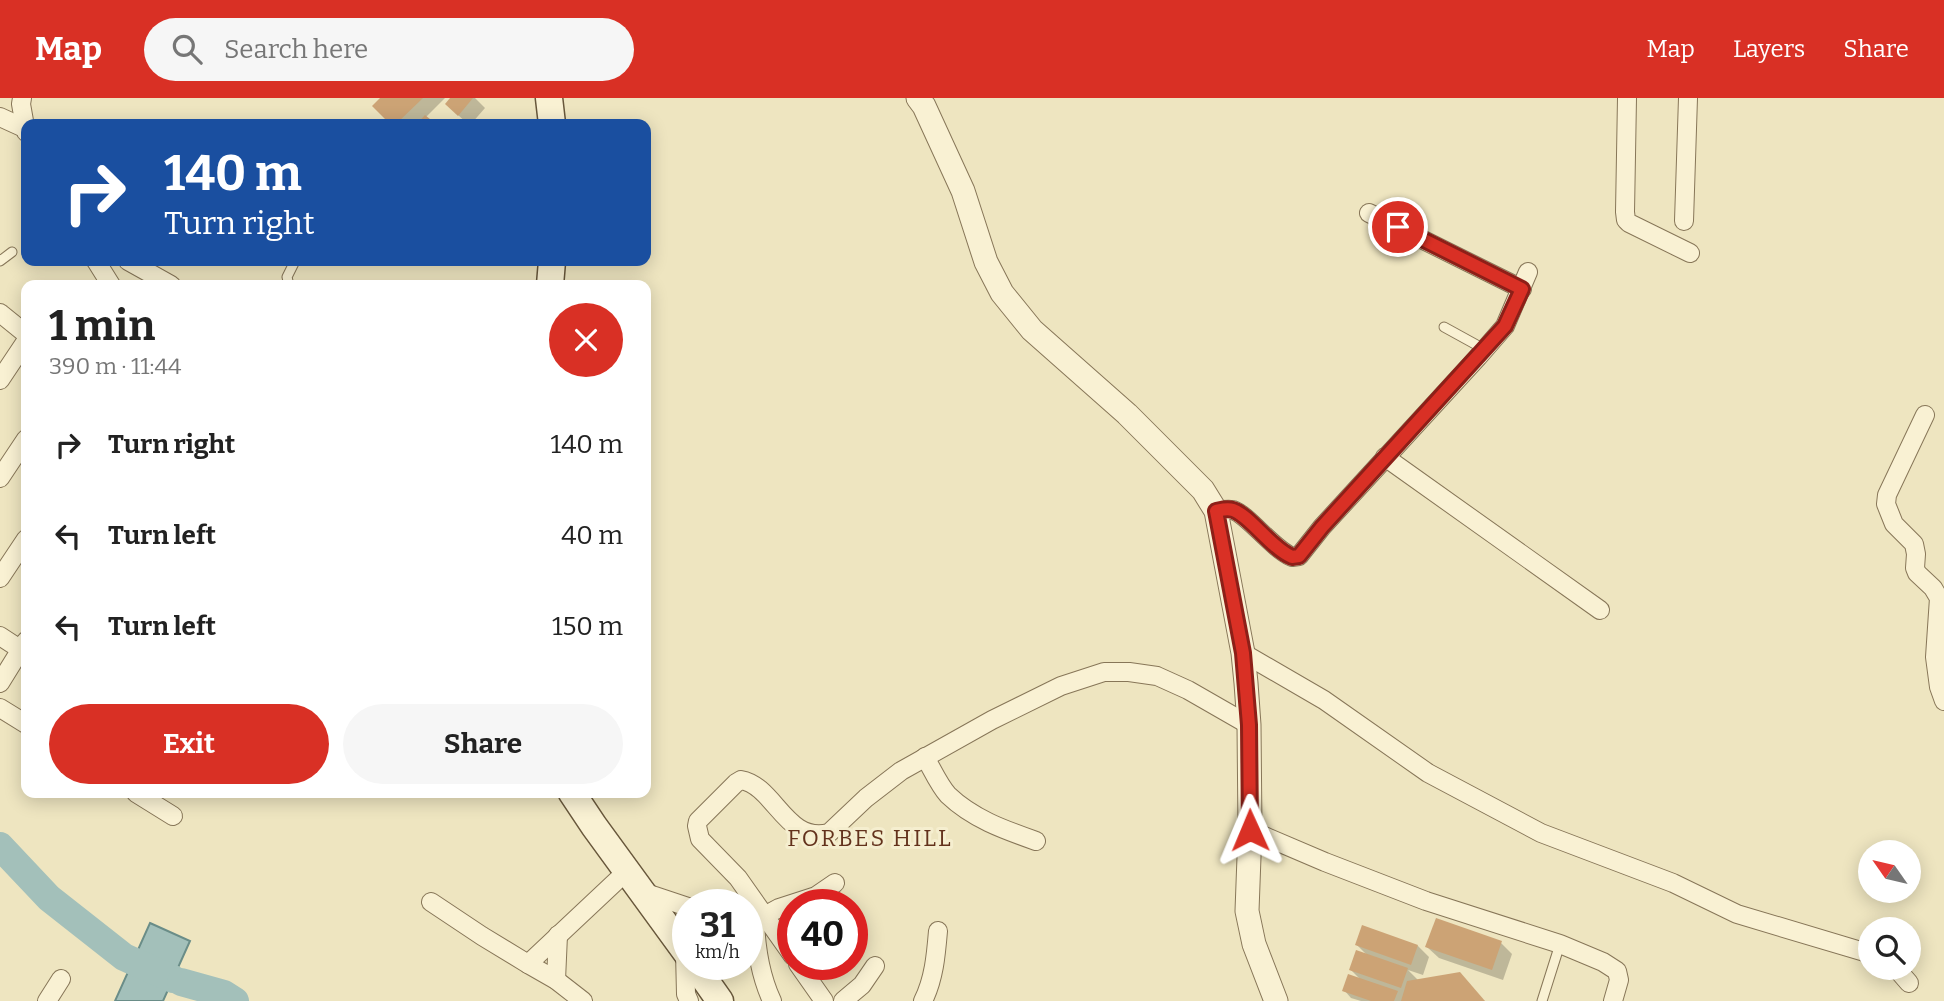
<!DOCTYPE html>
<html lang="en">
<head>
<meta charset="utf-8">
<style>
	:root { --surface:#fff; --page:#f6f6f6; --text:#222; --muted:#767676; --accent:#d93025 }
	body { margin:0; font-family:Bitter,serif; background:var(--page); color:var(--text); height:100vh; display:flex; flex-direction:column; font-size:26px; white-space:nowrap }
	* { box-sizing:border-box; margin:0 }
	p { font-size:23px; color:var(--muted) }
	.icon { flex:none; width:38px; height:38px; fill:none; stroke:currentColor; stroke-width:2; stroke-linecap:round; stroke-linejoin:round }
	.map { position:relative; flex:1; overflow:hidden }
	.details { position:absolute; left:21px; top:182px; width:630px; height:518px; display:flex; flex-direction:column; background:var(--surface); border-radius:14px; box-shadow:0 4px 18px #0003 }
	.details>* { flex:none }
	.top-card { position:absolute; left:21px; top:21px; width:630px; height:147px; border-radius:14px; box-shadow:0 4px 18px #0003; background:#1a4fa0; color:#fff; overflow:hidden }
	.needle { width:46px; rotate:304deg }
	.fabs { position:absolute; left:1858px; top:742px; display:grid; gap:14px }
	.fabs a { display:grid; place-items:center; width:63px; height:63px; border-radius:50%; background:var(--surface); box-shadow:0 4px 18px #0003; font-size:35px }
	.speed { position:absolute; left:672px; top:791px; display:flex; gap:14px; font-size:35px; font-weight:700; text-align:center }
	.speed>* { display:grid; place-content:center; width:91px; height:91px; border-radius:50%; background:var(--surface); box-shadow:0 4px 18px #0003; line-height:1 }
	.speed small { font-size:18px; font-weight:400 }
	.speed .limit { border:10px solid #d22; background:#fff; color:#111 }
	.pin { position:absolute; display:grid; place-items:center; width:60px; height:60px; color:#fff; margin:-30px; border:4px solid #fff; border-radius:50%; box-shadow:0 2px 7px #0007 }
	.me { position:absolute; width:77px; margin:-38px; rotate:359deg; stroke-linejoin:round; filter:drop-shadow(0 0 5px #0008) }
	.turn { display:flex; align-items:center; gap:24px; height:147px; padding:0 28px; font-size:32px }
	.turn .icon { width:91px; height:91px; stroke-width:2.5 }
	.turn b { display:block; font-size:49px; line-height:60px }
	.round { display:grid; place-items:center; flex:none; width:74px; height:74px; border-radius:37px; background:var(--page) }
	.head { display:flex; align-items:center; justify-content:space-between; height:119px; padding:0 28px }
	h1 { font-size:42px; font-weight:700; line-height:52px }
	.button { display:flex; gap:14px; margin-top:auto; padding:14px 28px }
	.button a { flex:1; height:80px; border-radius:42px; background:var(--accent); color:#fff; font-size:28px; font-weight:700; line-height:80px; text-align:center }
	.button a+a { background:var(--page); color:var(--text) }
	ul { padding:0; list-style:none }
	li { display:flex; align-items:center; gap:21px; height:91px; padding:0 28px }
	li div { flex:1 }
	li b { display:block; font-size:26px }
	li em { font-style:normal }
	header { display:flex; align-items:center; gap:42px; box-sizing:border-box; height:98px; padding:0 35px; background:var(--accent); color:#fff }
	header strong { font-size:33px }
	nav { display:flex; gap:38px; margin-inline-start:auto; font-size:24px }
	.search { width:490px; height:63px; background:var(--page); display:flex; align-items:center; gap:18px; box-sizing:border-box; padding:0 24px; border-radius:38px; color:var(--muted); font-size:26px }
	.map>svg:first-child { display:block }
	.water { fill:#a3c0ba; stroke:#6a8d88; stroke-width:2 }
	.shadow { fill:#0003 }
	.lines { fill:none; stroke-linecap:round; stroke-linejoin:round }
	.canal { stroke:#a3c0ba; stroke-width:16 }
	.river { stroke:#a3c0ba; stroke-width:28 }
	.building { fill:#cca375 }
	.service-casing { stroke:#877658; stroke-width:11 }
	.minor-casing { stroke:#877658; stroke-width:20 }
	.tertiary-casing { stroke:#877658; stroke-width:25 }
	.secondary-casing { stroke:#68573b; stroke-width:29 }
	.service { stroke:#f9f1d3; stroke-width:9 }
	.minor { stroke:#f9f1d3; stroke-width:18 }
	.tertiary { stroke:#f9f1d3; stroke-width:23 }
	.secondary { stroke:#f9f1d3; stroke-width:26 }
	.route-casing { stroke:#8d1f18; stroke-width:18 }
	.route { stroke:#d93025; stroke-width:12 }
	.labels { text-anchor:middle; stroke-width:6; stroke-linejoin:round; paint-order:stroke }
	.neighbourhood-label { font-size:23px; letter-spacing:2px; fill:#63321c; stroke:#f5eecf }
</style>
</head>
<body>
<header>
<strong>Map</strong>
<div class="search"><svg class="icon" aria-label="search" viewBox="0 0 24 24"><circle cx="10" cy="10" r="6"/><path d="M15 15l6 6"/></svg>Search here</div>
<nav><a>Map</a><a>Layers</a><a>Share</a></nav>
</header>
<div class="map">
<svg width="1944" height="903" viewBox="0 0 1944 903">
	<rect width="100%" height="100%" fill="#eee5c0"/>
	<polygon class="water" points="150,825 190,843 163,903 115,903"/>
	<g class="shadow">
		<polygon points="382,0 445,0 425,20 434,26 392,26 374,8"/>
		<polygon points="452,0 475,0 485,10 471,26 468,26 458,17"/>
		<polygon points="1501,845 1512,856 1503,882 1439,860 1427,849"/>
		<polygon points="1357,847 1418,848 1429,859 1423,877 1408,872 1419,883 1485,903 1361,903 1351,900 1344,892 1361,882 1351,872 1368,858"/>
	</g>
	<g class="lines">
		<polyline class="canal" points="173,881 181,884"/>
		<g class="river">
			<polyline points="0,748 49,800 124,859 173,881"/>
			<polyline points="181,884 224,896 235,903"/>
		</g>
	</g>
	<g class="building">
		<polygon points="380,0 423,0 396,26 390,26 372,8"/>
		<polygon points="450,0 473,0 458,18 445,6"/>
		<polygon points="425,17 436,26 417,26"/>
		<polygon points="1436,820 1502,843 1492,872 1425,849"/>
		<polygon points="1362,827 1418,847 1411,867 1355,847"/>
		<polygon points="1356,852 1408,870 1401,890 1349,872"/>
		<polygon points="1460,874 1485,903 1401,903 1407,883"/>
		<polygon points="1348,876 1398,893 1394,903 1371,903 1342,893"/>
	</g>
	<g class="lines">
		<g class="service-casing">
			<g id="service">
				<polyline points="0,163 12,154"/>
				<polyline points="289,187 287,179 295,163"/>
				<polyline points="1444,229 1484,251"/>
				<polyline points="1542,903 1560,846"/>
			</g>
		</g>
		<g class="minor-casing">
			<g id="minor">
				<polyline points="22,0 21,6 26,34"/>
				<polyline points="1627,0 1625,114 1626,122 1629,125 1690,155"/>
				<polyline points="0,19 24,30"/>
				<polyline points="1369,115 1522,191"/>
				<polyline points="1684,123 1688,0"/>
				<polyline points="96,163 111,187"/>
				<polyline points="128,163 171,187"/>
				<polyline points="0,215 26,236"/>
				<polyline points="0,282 26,243"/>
				<polyline points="1925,317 1887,397 1886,406 1894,426 1914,446 1916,456 1915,470 1917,475 1933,490 1939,500 1935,559 1939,589 1944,603"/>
				<polyline points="1385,359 1600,512"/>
				<polyline points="0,380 26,341"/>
				<path d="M1216,413C1222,412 1227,411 1233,412C1248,417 1272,450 1292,459L1299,458L1322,429L1478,259L1505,228L1528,174"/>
				<polyline points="0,480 26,441"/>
				<polyline points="0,538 26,555"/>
				<polyline points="1243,555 1324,602 1428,675 1541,735 1673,785 1737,816 1871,856"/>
				<polyline points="0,585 26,543"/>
				<polyline points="0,610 26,626"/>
				<path d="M925,659C932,671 939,687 948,697C973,721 1005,732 1036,743"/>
				<polyline points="136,695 173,718"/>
				<polyline points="1250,732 1325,764 1426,803 1560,846 1603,864 1617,873 1619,882 1613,903"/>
				<polyline points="643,794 688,809"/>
				<polyline points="431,804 482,838 528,866 627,773"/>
				<polyline points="747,822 755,823 779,810 816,798 835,785"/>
				<path d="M755,823C756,852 760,877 772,903"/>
				<polyline points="685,854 686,896 689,903"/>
				<path d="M793,858L738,780L700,741L697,728L698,723L736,685L741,682C775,688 786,746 829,735L866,700L901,673L992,622L1061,588L1104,574H1129L1157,578L1188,592L1249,627"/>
				<polyline points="528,866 556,882 583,903"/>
				<polyline points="798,866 824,903"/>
				<polyline points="1896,870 1909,885"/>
				<polyline points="556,882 558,837"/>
				<polyline points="47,903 61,881"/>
				<polyline points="843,903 862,887 875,868"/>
				<path d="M923,903C934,881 936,857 938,833"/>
			</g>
		</g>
		<g class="tertiary-casing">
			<polyline id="tertiary" points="918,0 924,8 963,93 986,164 1002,195 1032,232 1127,316 1203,392 1216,413 1243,555 1246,585 1249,627 1250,732 1247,813 1254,846 1276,903"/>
		</g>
		<g class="secondary-casing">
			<g id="secondary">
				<polyline points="549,0 552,26"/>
				<polyline points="550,187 552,163"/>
				<polyline points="572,695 594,728 688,857"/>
				<polyline points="694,866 720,903"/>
			</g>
		</g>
		<use href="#service" class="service"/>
		<use href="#minor" class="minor"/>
		<use href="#tertiary" class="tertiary"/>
		<use href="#secondary" class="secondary"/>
	</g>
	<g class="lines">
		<g class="route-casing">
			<path id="route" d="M1250,732L1249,627L1243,555L1216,413C1221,412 1227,410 1233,412C1249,417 1271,450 1292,459L1299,458L1322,429L1505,228L1522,191L1398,129"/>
		</g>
		<use href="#route" class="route"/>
	</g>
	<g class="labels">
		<g class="neighbourhood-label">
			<text x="870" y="748">FORBES HILL</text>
		</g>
	</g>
</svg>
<div class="fabs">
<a><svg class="needle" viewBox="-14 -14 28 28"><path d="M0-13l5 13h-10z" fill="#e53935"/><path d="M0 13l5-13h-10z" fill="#767676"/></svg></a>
<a><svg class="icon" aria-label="search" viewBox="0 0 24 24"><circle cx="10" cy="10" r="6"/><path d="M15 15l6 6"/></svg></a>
</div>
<div class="speed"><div>31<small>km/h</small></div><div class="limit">40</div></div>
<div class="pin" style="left:1398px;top:129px;background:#d93025"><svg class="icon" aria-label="arrive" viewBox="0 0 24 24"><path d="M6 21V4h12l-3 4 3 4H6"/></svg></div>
<svg class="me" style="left:1250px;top:732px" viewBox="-20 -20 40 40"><path d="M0-17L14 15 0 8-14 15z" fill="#d93025" stroke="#fff" stroke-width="4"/></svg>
<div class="top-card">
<div class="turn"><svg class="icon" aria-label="right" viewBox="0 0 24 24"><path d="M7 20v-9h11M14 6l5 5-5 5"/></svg><div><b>140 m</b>Turn right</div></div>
</div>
<section class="details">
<div class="head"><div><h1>1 min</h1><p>390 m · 11:44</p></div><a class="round" style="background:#d93025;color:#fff"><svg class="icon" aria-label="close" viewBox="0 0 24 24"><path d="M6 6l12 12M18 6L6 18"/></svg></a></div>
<ul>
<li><svg class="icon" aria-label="right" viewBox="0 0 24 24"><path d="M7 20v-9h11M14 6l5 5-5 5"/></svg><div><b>Turn right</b></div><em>140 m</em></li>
<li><svg class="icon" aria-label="left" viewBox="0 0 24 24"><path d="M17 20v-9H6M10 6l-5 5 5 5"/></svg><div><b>Turn left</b></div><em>40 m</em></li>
<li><svg class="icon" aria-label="left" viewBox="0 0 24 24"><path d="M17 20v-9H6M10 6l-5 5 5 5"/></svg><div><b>Turn left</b></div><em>150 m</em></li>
</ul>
<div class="button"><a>Exit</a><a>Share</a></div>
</section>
</div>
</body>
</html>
